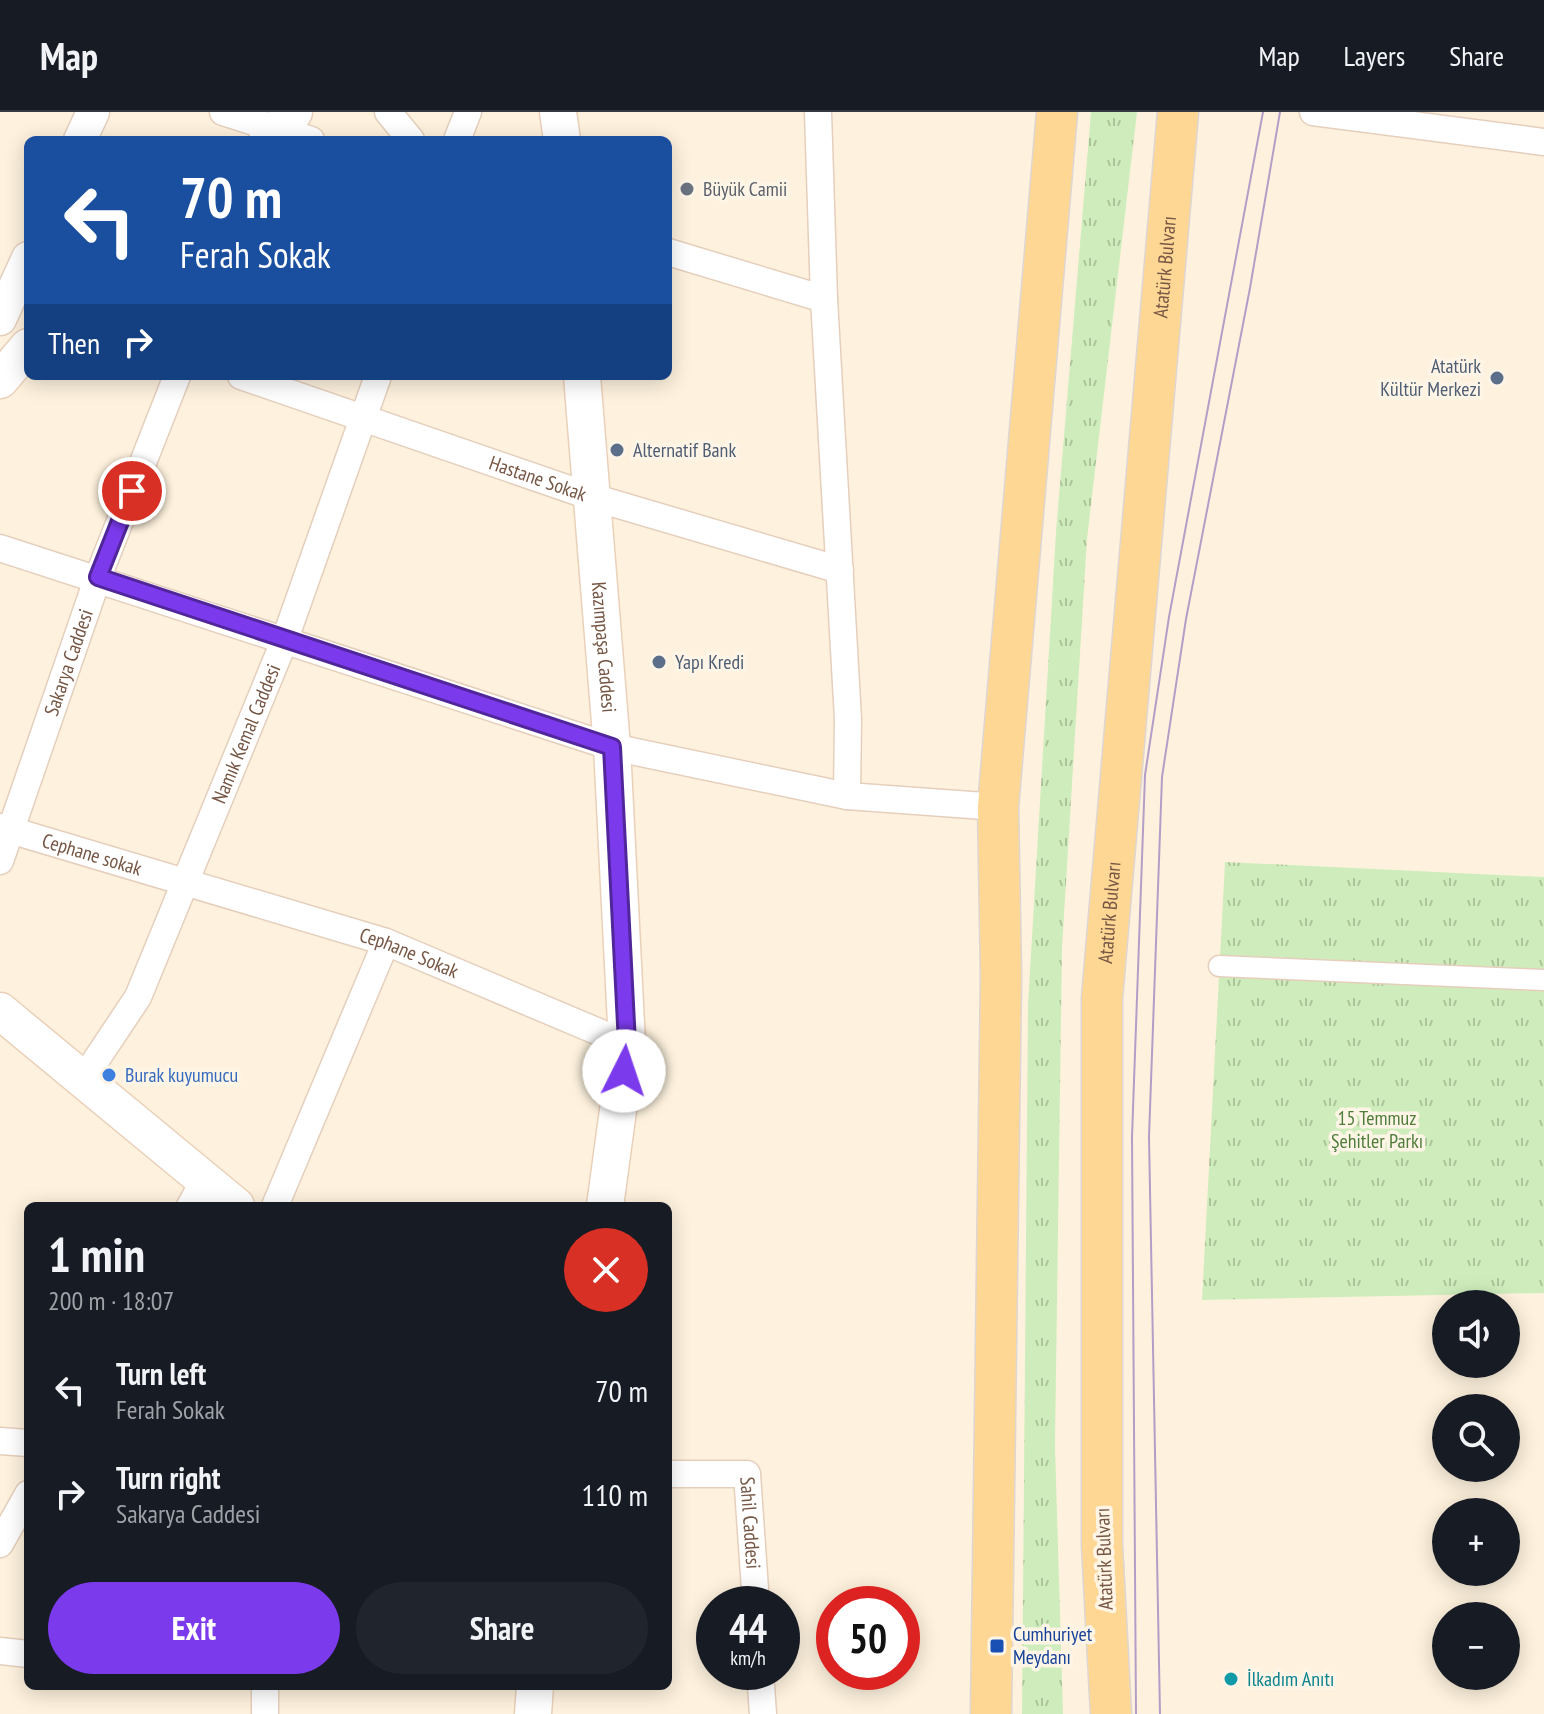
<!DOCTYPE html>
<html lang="en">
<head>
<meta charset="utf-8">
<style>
	:root { --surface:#171b24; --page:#20242c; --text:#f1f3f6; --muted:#9ea1a6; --line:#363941; --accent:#7c3aed }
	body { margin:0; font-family:"PT Sans Narrow",sans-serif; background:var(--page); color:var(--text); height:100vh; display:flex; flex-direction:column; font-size:30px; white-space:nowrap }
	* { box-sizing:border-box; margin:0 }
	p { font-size:26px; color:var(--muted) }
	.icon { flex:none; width:44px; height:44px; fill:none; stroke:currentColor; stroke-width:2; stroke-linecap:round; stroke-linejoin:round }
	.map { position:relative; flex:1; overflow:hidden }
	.side { position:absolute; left:24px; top:1090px; width:648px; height:488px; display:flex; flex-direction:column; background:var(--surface); border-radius:12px; box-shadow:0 4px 20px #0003 }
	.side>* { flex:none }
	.hud { position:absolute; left:24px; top:24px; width:648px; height:244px; border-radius:12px; box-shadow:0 4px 20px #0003; background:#1a4fa0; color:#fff; overflow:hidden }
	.fabs { position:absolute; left:1432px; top:1178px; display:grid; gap:16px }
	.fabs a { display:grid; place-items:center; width:88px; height:88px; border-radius:50%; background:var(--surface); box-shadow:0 4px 20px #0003; font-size:40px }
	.speed { position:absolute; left:696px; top:1474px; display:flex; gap:16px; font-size:40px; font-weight:700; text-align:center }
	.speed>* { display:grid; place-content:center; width:104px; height:104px; border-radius:50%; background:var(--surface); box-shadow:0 4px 20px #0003; line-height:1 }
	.speed small { font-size:20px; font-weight:400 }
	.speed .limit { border:12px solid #d22; background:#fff; color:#111 }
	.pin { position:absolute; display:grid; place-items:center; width:68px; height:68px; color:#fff; margin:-34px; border:4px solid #fff; border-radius:50%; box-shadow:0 2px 8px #0007 }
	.me { position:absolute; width:88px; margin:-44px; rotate:4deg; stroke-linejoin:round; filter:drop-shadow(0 0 6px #0008) }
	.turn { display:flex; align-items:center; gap:28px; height:168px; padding:0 24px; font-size:36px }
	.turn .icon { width:104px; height:104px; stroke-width:2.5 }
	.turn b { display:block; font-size:56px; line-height:68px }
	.then { display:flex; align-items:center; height:76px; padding:0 24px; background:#0003; gap:16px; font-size:30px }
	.round { display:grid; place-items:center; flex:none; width:84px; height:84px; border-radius:42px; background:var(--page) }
	.summary { display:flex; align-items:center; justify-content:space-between; height:136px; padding:0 24px }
	h1 { font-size:48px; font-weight:600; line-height:60px }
	.cta { display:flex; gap:16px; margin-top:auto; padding:16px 24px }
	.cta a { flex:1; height:92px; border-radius:48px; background:var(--accent); color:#fff; font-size:32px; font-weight:600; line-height:92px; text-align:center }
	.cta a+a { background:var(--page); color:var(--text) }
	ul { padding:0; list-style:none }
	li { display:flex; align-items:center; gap:24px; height:104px; padding:0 24px }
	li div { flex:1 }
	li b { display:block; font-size:30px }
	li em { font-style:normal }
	header { display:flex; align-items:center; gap:48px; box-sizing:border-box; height:112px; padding:0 40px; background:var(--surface); border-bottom:2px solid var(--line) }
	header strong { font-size:38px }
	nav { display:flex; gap:44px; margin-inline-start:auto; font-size:28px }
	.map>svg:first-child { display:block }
	.grass { fill:url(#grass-tufts) }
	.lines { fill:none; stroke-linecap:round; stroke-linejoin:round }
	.pedestrian-casing { stroke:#e5cfbc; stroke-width:23 }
	.minor-casing { stroke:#e5cfbc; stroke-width:29 }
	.tertiary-casing { stroke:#e5cfbc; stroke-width:35 }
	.secondary-casing { stroke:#ead0b9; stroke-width:39 }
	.primary-casing { stroke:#ded6d2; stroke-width:43 }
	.pedestrian { stroke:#fff; stroke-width:20 }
	.minor { stroke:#fff; stroke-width:26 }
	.tertiary { stroke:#fff; stroke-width:32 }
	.secondary { stroke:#fff; stroke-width:36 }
	.primary { stroke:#ffd794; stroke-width:40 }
	.tram { stroke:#b49dc7; stroke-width:2 }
	.route-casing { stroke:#51269a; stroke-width:20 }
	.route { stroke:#7c3aed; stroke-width:14 }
	.worship-dot { fill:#6b7280; stroke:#fff5e6; stroke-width:3 }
	.service-dot { fill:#5c6f8a; stroke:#fff5e6; stroke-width:3 }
	.shop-dot { fill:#3f7fe0; stroke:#fff5e6; stroke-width:3 }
	.transit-dot { fill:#1a4fb4; stroke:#fff5e6; stroke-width:3 }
	.culture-dot { fill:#0f9aa8; stroke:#fff5e6; stroke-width:3 }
	.labels { text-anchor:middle; stroke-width:7; stroke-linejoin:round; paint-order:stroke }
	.worship-label { font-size:20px; fill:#5b616d; stroke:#fff5e6; text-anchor:start }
	.street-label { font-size:20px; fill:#765644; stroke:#fff5e6 }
	.service-label { font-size:20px; fill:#4e5e75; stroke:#fff5e6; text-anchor:start }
	.shop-label { font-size:20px; fill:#366cbe; stroke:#fff5e6; text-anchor:start }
	.park-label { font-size:20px; fill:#4e7d3b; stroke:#fff5e6 }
	.transit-label { font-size:20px; fill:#164399; stroke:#fff5e6; text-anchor:start }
	.culture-label { font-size:20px; fill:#0d838f; stroke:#fff5e6; text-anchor:start }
</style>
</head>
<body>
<header>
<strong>Map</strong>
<nav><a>Map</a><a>Layers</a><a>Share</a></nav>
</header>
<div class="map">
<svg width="1544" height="1602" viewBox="0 0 1544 1602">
	<defs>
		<pattern id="grass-tufts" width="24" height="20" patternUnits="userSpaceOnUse" patternTransform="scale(2)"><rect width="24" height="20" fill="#cfedbc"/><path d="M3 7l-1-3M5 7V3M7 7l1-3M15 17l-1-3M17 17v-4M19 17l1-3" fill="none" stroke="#adc39a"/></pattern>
	</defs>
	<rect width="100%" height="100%" fill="#fef2de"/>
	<g class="grass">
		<polygon points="1091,0 1137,0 1087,427 1062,836 1055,1334 1063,1602 1022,1602 1028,892 1056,420"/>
		<polygon points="1225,750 1544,765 1544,1181 1202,1188"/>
	</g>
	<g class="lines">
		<g class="pedestrian-casing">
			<polyline id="pedestrian" points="1219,854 1544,868"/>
		</g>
		<g class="minor-casing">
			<g id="minor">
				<polyline points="223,0 311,28"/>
				<polyline points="388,0 411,28"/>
				<polyline points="818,0 824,187 848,607 847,684 998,695"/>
				<polyline points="1313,0 1544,30"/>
				<polyline points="457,28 468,0"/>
				<polyline points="668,140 824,187"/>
				<path id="s1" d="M241,264L592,385L840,458"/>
				<polyline points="0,436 612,635 847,684"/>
				<path id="s2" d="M0,715L386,830L627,932"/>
				<path id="s3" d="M0,749L98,465L177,264"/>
				<path id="s4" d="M84,966L138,885L285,527L378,264"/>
				<polyline points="190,1094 205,1067"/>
				<polyline points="275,1094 386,830"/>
				<polyline points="0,1329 28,1331"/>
				<path id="s5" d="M668,1362H747L756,1492"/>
				<polyline points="0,1432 28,1382"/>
				<polyline points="0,1539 28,1542"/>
				<polyline points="760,1560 763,1602"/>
				<polyline points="265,1574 265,1602"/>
			</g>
		</g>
		<g class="tertiary-casing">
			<g id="tertiary">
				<polyline points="80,28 93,0"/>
				<polyline points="0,207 28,146"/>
			</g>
		</g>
		<g class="secondary-casing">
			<g id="secondary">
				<polyline points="558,0 562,28"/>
				<polyline points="267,28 294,0"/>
				<path id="s6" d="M582,264L612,635L627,932L605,1094"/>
				<polyline points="0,268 28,235"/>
				<polyline points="0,899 236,1094"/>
				<polyline points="533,1602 535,1574"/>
			</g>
		</g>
		<g class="primary-casing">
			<g id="primary">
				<polyline points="991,1602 1001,863 998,695 1057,0"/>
				<path id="s7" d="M1111,1602L1102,1433V886L1178,0"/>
			</g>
		</g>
		<use href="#pedestrian" class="pedestrian"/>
		<use href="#minor" class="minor"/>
		<use href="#tertiary" class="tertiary"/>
		<use href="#secondary" class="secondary"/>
		<use href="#primary" class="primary"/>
		<g class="tram">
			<polyline points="1136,1602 1132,1025 1145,663 1169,505 1263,0"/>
			<polyline points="1160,1602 1149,1025 1162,665 1186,507 1250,176 1280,0"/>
		</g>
	</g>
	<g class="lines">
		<g class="route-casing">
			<polyline id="route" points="132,379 98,465 612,635 627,932 624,959"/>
		</g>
		<use href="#route" class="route"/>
	</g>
	<circle class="worship-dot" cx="687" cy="77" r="8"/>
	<g class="service-dot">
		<circle cx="1497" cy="266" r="8"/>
		<circle cx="617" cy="338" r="8"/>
		<circle cx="659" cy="550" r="8"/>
	</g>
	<circle class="shop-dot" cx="109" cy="963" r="8"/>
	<rect class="transit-dot" x="989" y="1526" width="16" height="16" rx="4"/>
	<circle class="culture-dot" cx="1231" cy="1567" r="8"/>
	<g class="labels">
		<g class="worship-label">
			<text x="703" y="84">Büyük Camii</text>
		</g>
		<g class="street-label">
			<text dy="7" stroke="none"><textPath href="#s7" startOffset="1450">Atatürk Bulvarı</textPath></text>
			<text dy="7" stroke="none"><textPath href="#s1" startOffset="314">Hastane Sokak</textPath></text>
			<text dy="7" stroke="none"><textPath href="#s6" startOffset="272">Kazımpaşa Caddesi</textPath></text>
			<text dy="7" stroke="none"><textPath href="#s3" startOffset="210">Sakarya Caddesi</textPath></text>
			<text dy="7" stroke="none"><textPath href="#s4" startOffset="382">Namık Kemal Caddesi</textPath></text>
			<text dy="7" stroke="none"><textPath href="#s2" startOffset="96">Cephane sokak</textPath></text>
			<text dy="7" stroke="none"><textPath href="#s7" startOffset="802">Atatürk Bulvarı</textPath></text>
			<text dy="7" stroke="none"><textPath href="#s2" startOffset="428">Cephane Sokak</textPath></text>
			<text dy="7" stroke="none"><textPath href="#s5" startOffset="128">Sahil Caddesi</textPath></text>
			<text transform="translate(1104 1447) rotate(-92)" y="7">Atatürk Bulvarı</text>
		</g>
		<g class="service-label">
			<text x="1481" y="261" text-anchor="end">Atatürk<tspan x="1481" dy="23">Kültür Merkezi</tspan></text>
			<text x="633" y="345">Alternatif Bank</text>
			<text x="675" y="557">Yapı Kredi</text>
		</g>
		<g class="shop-label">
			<text x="125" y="970">Burak kuyumucu</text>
		</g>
		<g class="park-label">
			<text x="1377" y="1013">15 Temmuz<tspan x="1377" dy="23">Şehitler Parkı</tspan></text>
		</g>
		<g class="transit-label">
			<text x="1013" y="1529">Cumhuriyet<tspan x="1013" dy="23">Meydanı</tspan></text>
		</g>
		<g class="culture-label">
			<text x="1247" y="1574">İlkadım Anıtı</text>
		</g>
	</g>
</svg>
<div class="fabs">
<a><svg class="icon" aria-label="sound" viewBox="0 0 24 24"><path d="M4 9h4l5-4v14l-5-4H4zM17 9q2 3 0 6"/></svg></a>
<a><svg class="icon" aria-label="search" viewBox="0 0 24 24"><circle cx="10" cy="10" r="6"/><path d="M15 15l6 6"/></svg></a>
<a>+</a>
<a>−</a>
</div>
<div class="speed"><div>44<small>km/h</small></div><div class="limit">50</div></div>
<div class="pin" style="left:132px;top:379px;background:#d93025"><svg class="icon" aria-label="arrive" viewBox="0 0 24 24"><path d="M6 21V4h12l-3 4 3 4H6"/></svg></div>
<svg class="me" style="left:624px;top:959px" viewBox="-20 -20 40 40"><circle r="19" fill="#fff"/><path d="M0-13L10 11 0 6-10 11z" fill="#7c3aed"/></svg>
<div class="hud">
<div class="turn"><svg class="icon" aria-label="left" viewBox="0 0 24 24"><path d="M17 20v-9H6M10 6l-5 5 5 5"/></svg><div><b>70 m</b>Ferah Sokak</div></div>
<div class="then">Then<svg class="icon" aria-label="right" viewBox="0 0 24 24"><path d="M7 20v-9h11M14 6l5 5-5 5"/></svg></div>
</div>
<section class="side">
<div class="summary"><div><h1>1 min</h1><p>200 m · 18:07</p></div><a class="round" style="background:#d93025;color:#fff"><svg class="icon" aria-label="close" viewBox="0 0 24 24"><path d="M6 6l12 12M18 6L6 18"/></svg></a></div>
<ul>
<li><svg class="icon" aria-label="left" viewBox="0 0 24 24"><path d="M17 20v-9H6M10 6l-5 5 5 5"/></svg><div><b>Turn left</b><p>Ferah Sokak</p></div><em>70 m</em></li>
<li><svg class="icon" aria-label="right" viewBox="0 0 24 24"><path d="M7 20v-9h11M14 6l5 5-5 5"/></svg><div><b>Turn right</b><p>Sakarya Caddesi</p></div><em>110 m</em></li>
</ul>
<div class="cta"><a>Exit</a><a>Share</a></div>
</section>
</div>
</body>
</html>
